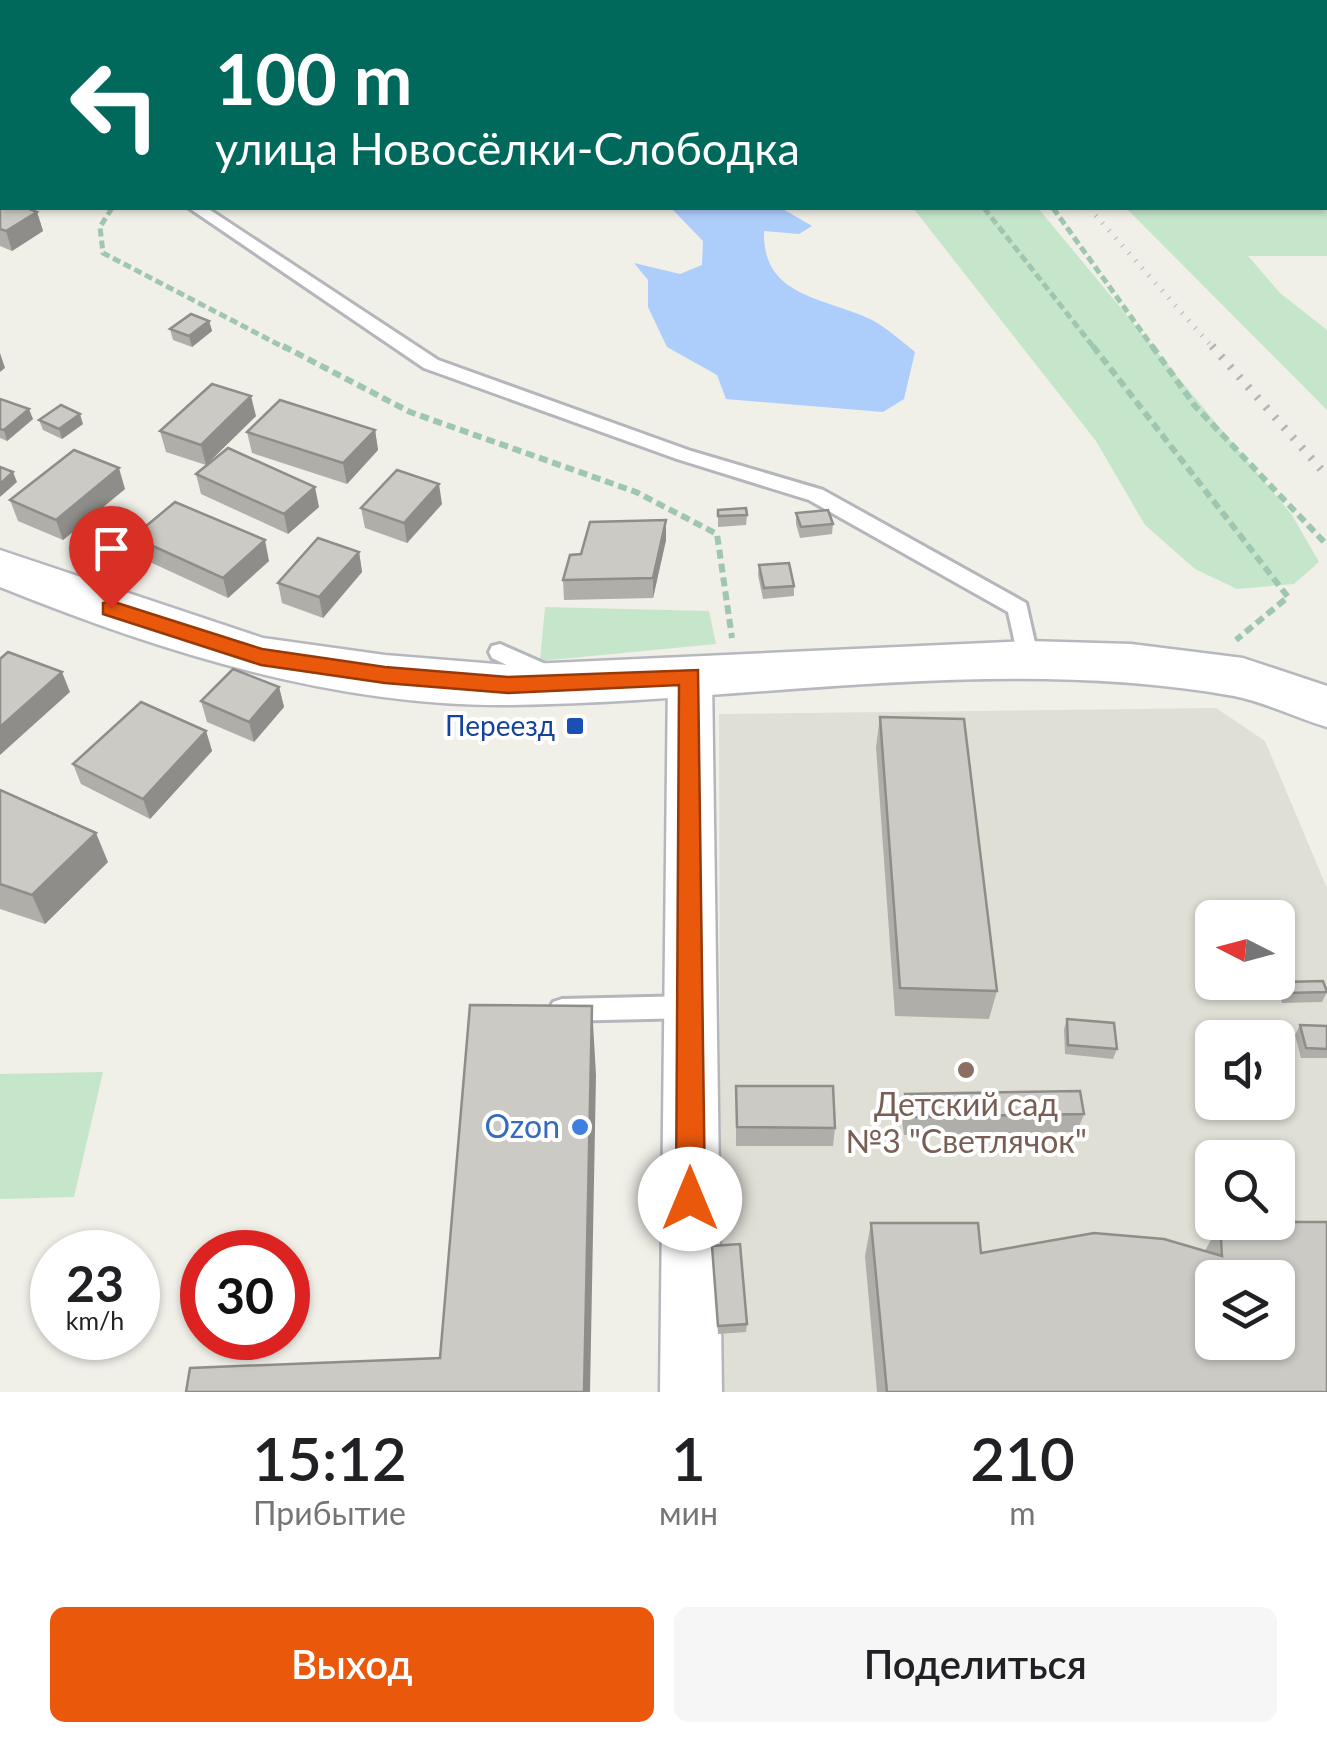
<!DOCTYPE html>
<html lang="ru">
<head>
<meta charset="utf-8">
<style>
	:root { --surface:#fff; --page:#f6f6f6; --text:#202124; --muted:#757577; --accent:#ea580c }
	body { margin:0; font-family:Lato,sans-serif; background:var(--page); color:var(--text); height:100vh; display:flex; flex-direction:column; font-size:38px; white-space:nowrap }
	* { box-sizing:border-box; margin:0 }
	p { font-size:32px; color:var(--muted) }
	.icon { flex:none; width:55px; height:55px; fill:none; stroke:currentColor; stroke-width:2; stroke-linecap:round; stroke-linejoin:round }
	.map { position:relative; height:1392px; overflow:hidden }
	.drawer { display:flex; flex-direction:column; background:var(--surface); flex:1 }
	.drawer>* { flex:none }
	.banner { position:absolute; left:0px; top:0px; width:1328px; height:210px; box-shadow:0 2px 8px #0004; background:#00695c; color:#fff; overflow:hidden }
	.needle { width:65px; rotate:276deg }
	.tools { position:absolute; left:1195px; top:900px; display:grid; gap:20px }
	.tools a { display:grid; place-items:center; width:100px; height:100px; border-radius:15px; background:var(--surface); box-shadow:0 2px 8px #0004; font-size:50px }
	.speed { position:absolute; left:30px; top:1230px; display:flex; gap:20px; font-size:50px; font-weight:700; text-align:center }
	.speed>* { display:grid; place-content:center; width:130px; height:130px; border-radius:50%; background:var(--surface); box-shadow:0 2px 8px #0004; line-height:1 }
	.speed small { font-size:25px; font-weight:400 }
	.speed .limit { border:15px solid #d22; background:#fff; color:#111 }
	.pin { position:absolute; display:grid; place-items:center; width:85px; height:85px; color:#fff; margin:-102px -42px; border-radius:50% 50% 50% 0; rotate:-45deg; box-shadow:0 0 10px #0007 }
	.pin .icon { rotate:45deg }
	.me { position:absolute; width:110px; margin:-55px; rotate:0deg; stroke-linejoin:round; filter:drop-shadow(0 0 8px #0008) }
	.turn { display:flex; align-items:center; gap:35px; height:210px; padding:0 50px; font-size:45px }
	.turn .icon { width:130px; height:130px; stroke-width:2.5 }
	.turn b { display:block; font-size:70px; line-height:85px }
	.eta { display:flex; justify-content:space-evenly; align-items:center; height:170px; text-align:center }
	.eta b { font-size:60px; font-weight:600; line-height:70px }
	.button { display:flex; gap:20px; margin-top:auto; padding:20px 50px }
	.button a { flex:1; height:115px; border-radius:15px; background:var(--accent); color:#fff; font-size:40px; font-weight:600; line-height:115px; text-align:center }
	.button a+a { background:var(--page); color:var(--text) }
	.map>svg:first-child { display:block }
	.education { fill:#e0dfd6; fill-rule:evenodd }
	.green { fill:#c6e6cb }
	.water { fill:#adcdfb }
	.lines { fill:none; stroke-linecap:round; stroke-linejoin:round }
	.lane-casing { stroke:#b5b6bb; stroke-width:6 }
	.street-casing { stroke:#b5b6bb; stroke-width:5 }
	.secondary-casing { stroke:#b6b8be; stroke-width:5 }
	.path-far1 { stroke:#9fc6b0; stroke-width:5; stroke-dasharray:8 4; stroke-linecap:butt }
	.path { stroke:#9fc6b0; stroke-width:6; stroke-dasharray:9 5; stroke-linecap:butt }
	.lane { fill:#fff; fill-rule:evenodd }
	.street { fill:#fff; fill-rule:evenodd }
	.secondary { fill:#fff; fill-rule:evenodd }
	.rail-far1 { stroke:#b5b5b7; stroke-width:5; stroke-dasharray:1 9; stroke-linecap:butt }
	.rail { stroke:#b5b5b7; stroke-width:8; stroke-dasharray:2.5 11; stroke-linecap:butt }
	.wall { fill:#afaea9 }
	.shaded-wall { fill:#8f8d89 }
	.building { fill:#cccac4; stroke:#8f8d89; stroke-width:2.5; fill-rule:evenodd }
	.route { fill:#ea580c; stroke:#983908; stroke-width:2.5 }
	.transit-dot { fill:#1a4fb4; stroke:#fff; stroke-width:4 }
	.education-dot { fill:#8d6e63; stroke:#fff; stroke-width:4 }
	.shop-dot { fill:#3f7fe0; stroke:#fff; stroke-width:4 }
	.labels { text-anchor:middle; stroke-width:8; stroke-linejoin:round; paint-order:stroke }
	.transit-label { font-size:28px; fill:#164399; stroke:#fff; text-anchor:end }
	.near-education-label { font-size:32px; fill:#785e54; stroke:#fff }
	.near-shop-label { font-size:32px; fill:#366cbe; stroke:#fff; text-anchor:end }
</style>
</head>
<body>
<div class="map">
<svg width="1327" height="1392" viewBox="0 0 1327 1392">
	<rect width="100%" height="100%" fill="#f0efe8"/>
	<path class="education" d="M1216,708L1265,741L1327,888V1392H721L719,714ZM1212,918H1278V982H1212ZM1212,1038H1278V1102H1212ZM1212,1158H1278V1222H1212ZM1212,1278H1278V1342H1212Z"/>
	<g class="green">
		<polygon points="940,0 1327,0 1327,256 1248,256 1280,293 1327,330 1327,410 1126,208 1325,208 1325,2"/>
		<polygon points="913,208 1038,208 1292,515 1319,562 1294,584 1237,589 1195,569 1145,525 1096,441"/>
		<polygon points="545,607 709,611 716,644 540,661"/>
		<polygon points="103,1072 74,1197 0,1199 0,1074"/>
	</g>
	<path class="water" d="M671,208H781L812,226L799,234L764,231C762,297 823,297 870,319C886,327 901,341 915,352L904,399L883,412L726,399L717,375L667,347L648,307V280L634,263L680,274L702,265L703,241Z"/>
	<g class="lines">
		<g class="lane-casing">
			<g id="lane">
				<polygon points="0,0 14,0 14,2 2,5"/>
				<polygon points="189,208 207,208 438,360 691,451 823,490 1026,603 1039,660 1036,666 1020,666 1008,612 809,500 677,459 424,368"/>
				<polygon points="500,644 559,670 562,676 559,682 543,682 492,658 489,652 492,646"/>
				<polygon points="690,996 699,999 703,1007 699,1015 690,1018 562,1021 553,1018 549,1010 553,1002 562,999"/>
			</g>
		</g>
		<g class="street-casing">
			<polygon id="street" points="690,660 706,665 712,676 722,1392 660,1392 668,676 674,665"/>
		</g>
		<g class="secondary-casing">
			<path id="secondary" d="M0,550L263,638L385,655L508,665L1028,641L1131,644L1243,658L1327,686V727C1296,718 1265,702 1234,696C998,654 749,702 511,705C335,707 161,652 0,587Z"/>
		</g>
		<g class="path-far1">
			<polyline points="112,208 100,227 103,253 287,349"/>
			<polyline points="984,208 1095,349"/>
			<polyline points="1053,208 1154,349"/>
		</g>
		<g class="path">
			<polyline points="283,346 410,412 636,492 717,534 732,638"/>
			<polyline points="1093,346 1288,597 1236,640"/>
			<polyline points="1152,346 1195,406 1327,545"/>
		</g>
		<use href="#lane" class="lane"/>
		<use href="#street" class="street"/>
		<use href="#secondary" class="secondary"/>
		<polyline class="rail-far1" points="1089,208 1214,349"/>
		<polyline class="rail" points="1212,346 1327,476"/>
	</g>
	<g class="wall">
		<polygon points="0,197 37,212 43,231 12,251 0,246"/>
		<polygon points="209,321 212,331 192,347 173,340 170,329"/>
		<polygon points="0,399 33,419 7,441 0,438"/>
		<polygon points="256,416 206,465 166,452 160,431"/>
		<polygon points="39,420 83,424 62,439 43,430"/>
		<polygon points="375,430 378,450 347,484 252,453 247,432"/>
		<polygon points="196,474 319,507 288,534 201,494"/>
		<polygon points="125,489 63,540 18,521 10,500"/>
		<polygon points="442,504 407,543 365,528 361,508"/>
		<polygon points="718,510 747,515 746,525 718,527"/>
		<polygon points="796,513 833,524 832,534 800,538 796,524"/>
		<polygon points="666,520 666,540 653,598 564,600 563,580 581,554"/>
		<polygon points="133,537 269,561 228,598 139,557"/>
		<polygon points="359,552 362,572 323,618 282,603 278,583"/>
		<polygon points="759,565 794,586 794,596 763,599 758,575"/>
		<polygon points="279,687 284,707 254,742 207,722 201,701"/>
		<polygon points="880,717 997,991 989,1019 895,1016 876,747"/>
		<polygon points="206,731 212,751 150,819 81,784 73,764"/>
		<polygon points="0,790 108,862 45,924 0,909"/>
		<polygon points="1283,982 1327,992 1322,1002 1282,1003 1279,992"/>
		<polygon points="1067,1019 1117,1049 1113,1059 1065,1054 1064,1029"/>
		<polygon points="1300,1025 1327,1026 1327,1058 1301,1058 1295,1035"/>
		<polygon points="736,1086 835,1128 833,1146 736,1146"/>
		<polygon points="905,1094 1084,1114 1077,1132 904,1135 901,1113"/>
		<polygon points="1220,1222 1278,1222 1327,1392 877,1392 865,1256 871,1223 981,1253 1205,1251"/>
		<polygon points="712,1246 747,1324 746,1332 718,1334"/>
	</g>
	<g class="shaded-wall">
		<polygon points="37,212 43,231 12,251 6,231"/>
		<polygon points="209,321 212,331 192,347 189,336"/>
		<polygon points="0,353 5,368 0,372"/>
		<polygon points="251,396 256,416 206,465 201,445"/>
		<polygon points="29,409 33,419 7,441 4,430"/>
		<polygon points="80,414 83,424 62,439 59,429"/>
		<polygon points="375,430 378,450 347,484 343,463"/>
		<polygon points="119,468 125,489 63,540 56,520"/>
		<polygon points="13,472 17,482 0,497 0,484"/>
		<polygon points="439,484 442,504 407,543 404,523"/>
		<polygon points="315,487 319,507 288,534 284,514"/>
		<polygon points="666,520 666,540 653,598 653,578"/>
		<polygon points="265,540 269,561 228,598 223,578"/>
		<polygon points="359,552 362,572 323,618 319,597"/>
		<polygon points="62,672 70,692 0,755 0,727"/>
		<polygon points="279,687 284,707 254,742 249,722"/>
		<polygon points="206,731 212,751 150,819 143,799"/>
		<polygon points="96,833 108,862 45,924 32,895"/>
		<polygon points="592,1006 596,1075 590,1392 584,1392"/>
	</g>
	<g class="building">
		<polygon points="0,197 2,198 2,208 27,208 37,212 6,231 0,229"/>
		<polygon points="191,314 209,321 189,336 170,329"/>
		<polygon points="212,384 251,396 201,445 160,431"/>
		<polygon points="0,399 29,409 4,430 0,429"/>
		<polygon points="280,400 375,430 343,463 247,432"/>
		<polygon points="61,405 80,414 59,429 39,420"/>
		<polygon points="228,448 315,487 284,514 196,474"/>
		<polygon points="74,450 119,468 56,520 10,500"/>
		<polygon points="0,467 13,472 0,484"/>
		<polygon points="397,470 439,484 404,523 361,508"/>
		<polygon points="175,502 265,540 223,578 133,537"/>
		<polygon points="746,508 747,515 718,516 718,510"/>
		<polygon points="828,510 833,524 801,527 796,513"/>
		<polygon points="666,520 653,578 563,580 570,555 581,554 590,522"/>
		<polygon points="318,538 359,552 319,597 278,583"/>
		<polygon points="789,563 794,586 764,588 759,565"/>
		<polygon points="8,652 62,672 0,727 0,659"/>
		<polygon points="233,669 279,687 249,722 201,701"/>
		<polygon points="141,702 206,731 143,799 73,764"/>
		<polygon points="880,717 964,719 997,991 900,988"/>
		<polygon points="0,790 96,833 32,895 0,884"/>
		<polygon points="1323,981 1327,992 1287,993 1283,982"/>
		<polygon points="470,1005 592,1006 584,1392 186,1392 190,1368 440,1358"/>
		<polygon points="1067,1019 1114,1023 1117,1049 1068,1045"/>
		<polygon points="1300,1025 1327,1026 1327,1049 1306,1048"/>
		<polygon points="736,1086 833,1086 835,1128 737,1127"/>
		<polygon points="1080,1091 1084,1114 908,1117 905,1094"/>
		<path d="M1220,1222H1327V1392H887L871,1223H978L981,1253L1094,1233L1164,1239L1222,1256ZM1212,1278H1278V1342H1212Z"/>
		<polygon points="740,1244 747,1324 718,1326 712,1246"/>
	</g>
	<polygon class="route" points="111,601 262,649 385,667 508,677 698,670 705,1199 701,1209 690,1213 680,1209 676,1199 679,685 508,693 385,683 261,665 103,614 103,603"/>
	<rect class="transit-dot" x="565" y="716" width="20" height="20" rx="5"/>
	<circle class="education-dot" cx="966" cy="1070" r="10"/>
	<circle class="shop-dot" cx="580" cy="1127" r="10"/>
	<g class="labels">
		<g class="transit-label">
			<text x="555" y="736">Переезд</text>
		</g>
		<g class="near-education-label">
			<text x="966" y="1116">Детский сад<tspan x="966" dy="37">№3 "Светлячок"</tspan></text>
		</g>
		<g class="near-shop-label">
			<text x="560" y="1138">Ozon</text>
		</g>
	</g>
</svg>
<div class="tools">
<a><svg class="needle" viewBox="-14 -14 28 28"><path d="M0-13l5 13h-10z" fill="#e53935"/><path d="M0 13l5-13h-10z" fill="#757577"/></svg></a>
<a><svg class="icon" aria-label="sound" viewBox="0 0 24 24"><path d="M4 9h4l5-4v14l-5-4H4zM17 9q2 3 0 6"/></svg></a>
<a><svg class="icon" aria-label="search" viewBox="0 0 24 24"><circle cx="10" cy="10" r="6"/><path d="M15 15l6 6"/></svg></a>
<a><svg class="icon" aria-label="layers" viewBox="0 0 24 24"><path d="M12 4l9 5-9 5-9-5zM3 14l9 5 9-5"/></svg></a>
</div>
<div class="speed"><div>23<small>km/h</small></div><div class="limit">30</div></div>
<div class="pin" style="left:111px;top:608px;background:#d93025"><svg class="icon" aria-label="arrive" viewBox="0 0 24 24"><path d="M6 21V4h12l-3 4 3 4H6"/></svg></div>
<svg class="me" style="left:690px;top:1199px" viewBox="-20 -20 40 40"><circle r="19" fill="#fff"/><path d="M0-13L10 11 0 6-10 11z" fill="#ea580c"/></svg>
<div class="banner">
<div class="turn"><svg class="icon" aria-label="left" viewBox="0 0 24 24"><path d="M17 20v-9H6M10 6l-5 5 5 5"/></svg><div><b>100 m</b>улица Новосёлки-Слободка</div></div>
</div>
</div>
<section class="drawer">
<div class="eta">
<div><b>15:12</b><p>Прибытие</p></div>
<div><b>1</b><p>мин</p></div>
<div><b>210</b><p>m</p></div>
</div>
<div class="button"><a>Выход</a><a>Поделиться</a></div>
</section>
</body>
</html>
